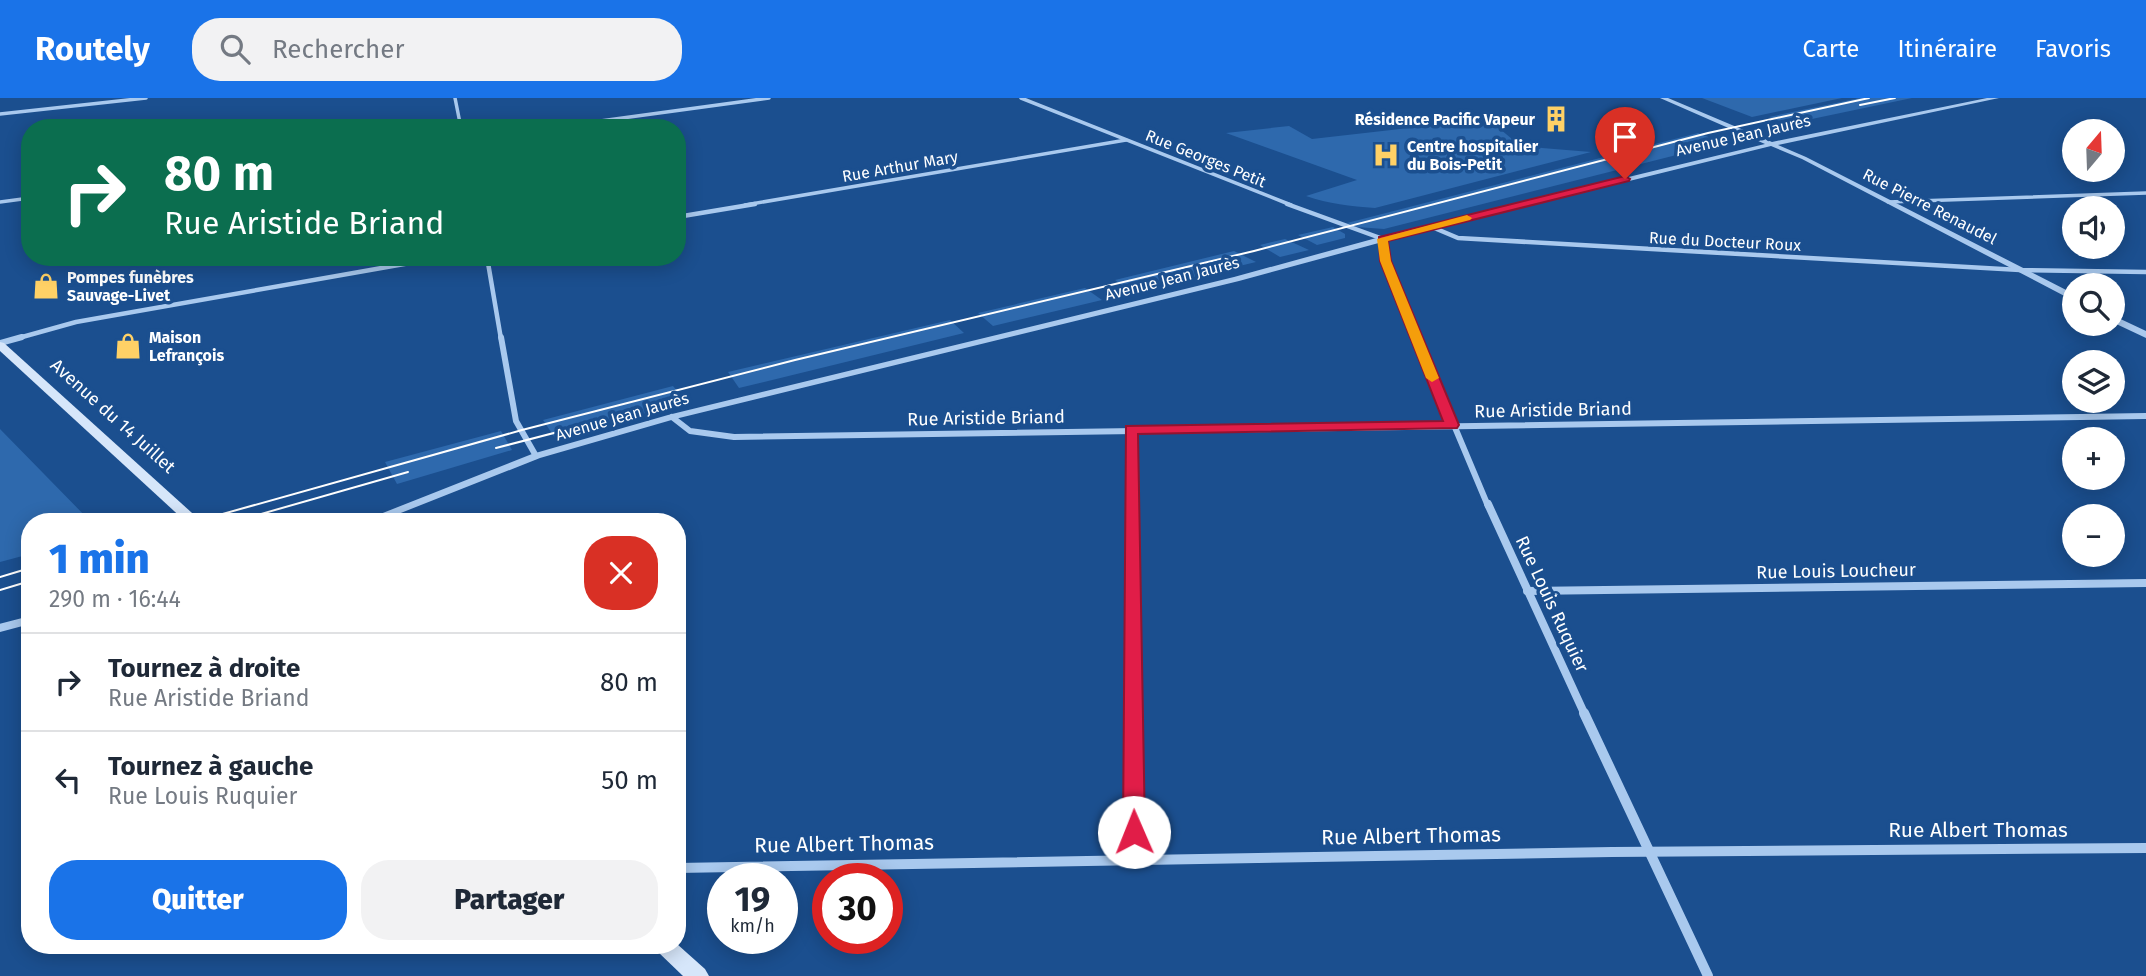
<!DOCTYPE html>
<html lang="fr">
<head>
<meta charset="utf-8">
<style>
	:root { --surface:#fff; --page:#f2f2f3; --text:#1f2937; --muted:#747a83; --line:#e0e1e3; --accent:#1a73e8 }
	body { margin:0; font-family:"Fira Sans",sans-serif; background:var(--page); color:var(--text); height:100vh; display:flex; flex-direction:column; font-size:26px; white-space:nowrap }
	* { box-sizing:border-box; margin:0 }
	p { font-size:23px; color:var(--muted) }
	.icon { flex:none; width:38px; height:38px; fill:none; stroke:currentColor; stroke-width:2; stroke-linecap:round; stroke-linejoin:round }
	.map { position:relative; flex:1; overflow:hidden }
	.panel { position:absolute; left:21px; top:415px; width:665px; height:441px; display:flex; flex-direction:column; background:var(--surface); border-radius:28px; box-shadow:0 4px 18px #0003 }
	.panel>* { flex:none }
	.guide { position:absolute; left:21px; top:21px; width:665px; height:147px; border-radius:28px; box-shadow:0 4px 18px #0003; background:#0b6e4f; color:#fff; overflow:hidden }
	.needle { width:46px; rotate:19deg }
	.fabs { position:absolute; left:2062px; top:21px; display:grid; gap:14px }
	.fabs a { display:grid; place-items:center; width:63px; height:63px; border-radius:50%; background:var(--surface); box-shadow:0 4px 18px #0003; font-size:35px }
	.speed { position:absolute; left:707px; top:765px; display:flex; gap:14px; font-size:35px; font-weight:700; text-align:center }
	.speed>* { display:grid; place-content:center; width:91px; height:91px; border-radius:50%; background:var(--surface); box-shadow:0 4px 18px #0003; line-height:1 }
	.speed small { font-size:18px; font-weight:400 }
	.speed .limit { border:10px solid #d22; background:#fff; color:#111 }
	.pin { position:absolute; display:grid; place-items:center; width:60px; height:60px; color:#fff; margin:-72px -30px; border-radius:50% 50% 50% 0; rotate:-45deg; box-shadow:0 0 7px #0007 }
	.pin .icon { rotate:45deg }
	.me { position:absolute; width:77px; margin:-38px; rotate:359deg; stroke-linejoin:round; filter:drop-shadow(0 0 5px #0008) }
	.turn { display:flex; align-items:center; gap:24px; height:147px; padding:0 28px; font-size:32px }
	.turn .icon { width:91px; height:91px; stroke-width:2.5 }
	.turn b { display:block; font-size:49px; line-height:60px }
	.round { display:grid; place-items:center; flex:none; width:74px; height:74px; border-radius:28px; background:var(--page) }
	.headline { display:flex; align-items:center; justify-content:space-between; height:119px; padding:0 28px }
	h1 { font-size:42px; font-weight:800; line-height:52px; color:var(--accent) }
	.button { display:flex; gap:14px; margin-top:auto; padding:14px 28px }
	.button a { flex:1; height:80px; border-radius:28px; background:var(--accent); color:#fff; font-size:28px; font-weight:800; line-height:80px; text-align:center }
	.button a+a { background:var(--page); color:var(--text) }
	ul { padding:0; list-style:none }
	li { display:flex; align-items:center; gap:21px; height:98px; padding:0 28px; border-top:2px solid var(--line) }
	li div { flex:1 }
	li b { display:block; font-size:26px }
	li em { font-style:normal }
	header { display:flex; align-items:center; gap:42px; box-sizing:border-box; height:98px; padding:0 35px; background:var(--accent); color:#fff }
	header strong { font-size:33px }
	nav { display:flex; gap:38px; margin-inline-start:auto; font-size:24px }
	.search { width:490px; height:63px; background:var(--page); display:flex; align-items:center; gap:18px; box-sizing:border-box; padding:0 24px; border-radius:28px; color:var(--muted); font-size:26px }
	.map>svg:first-child { display:block }
	.green { fill:#2e69ad }
	.lines { fill:none; stroke-linecap:round; stroke-linejoin:round }
	.minor-far4 { stroke:#a9c9ee; stroke-width:3.5 }
	.minor-far3 { stroke:#a9c9ee; stroke-width:4.5 }
	.minor-far2 { stroke:#a9c9ee; stroke-width:6 }
	.minor-far1 { stroke:#a9c9ee; stroke-width:8 }
	.minor { stroke:#a9c9ee; stroke-width:10 }
	.tertiary { fill:#a9c9ee; fill-rule:evenodd }
	.secondary { fill:#d6e6fa; fill-rule:evenodd }
	.tram { stroke:#fff; stroke-width:2 }
	.route { fill:#e11d48; stroke:#92132f; stroke-width:2 }
	.slow { fill:#f59e0b }
	.labels { text-anchor:middle; stroke-width:7; stroke-linejoin:round; paint-order:stroke }
	.far-poi-label { font-size:16px; font-weight:bold; fill:#fff; stroke:#1b4f8f; text-anchor:start }
	.far-street-label { font-size:16px; fill:#fff; stroke:#1b4f8f }
	.street-label { font-size:18px; fill:#fff; stroke:#1b4f8f }
	.near-street-label { font-size:21px; fill:#fff; stroke:#1b4f8f }
</style>
</head>
<body>
<header>
<strong>Routely</strong>
<div class="search"><svg class="icon" aria-label="search" viewBox="0 0 24 24"><circle cx="10" cy="10" r="6"/><path d="M15 15l6 6"/></svg>Rechercher</div>
<nav><a>Carte</a><a>Itinéraire</a><a>Favoris</a></nav>
</header>
<div class="map">
<svg width="2146" height="878" viewBox="0 0 2146 878">
	<rect width="100%" height="100%" fill="#1b4f8f"/>
	<g class="green">
		<polygon points="1702,0 1842,0 1752,19"/>
		<polygon points="1860,0 1912,0 1788,26 1769,19"/>
		<path d="M1488,21L1512,41L1542,50L1591,54L1375,110C1350,108 1329,106 1306,98L1357,82L1226,35L1289,28L1312,41Z"/>
		<polygon points="1698,35 1724,45 1384,131 1357,129 1347,125"/>
		<polygon points="1333,129 1345,136 1345,140 1317,147 1298,137"/>
		<polygon points="1285,141 1309,152 1280,159 1260,147"/>
		<polygon points="1234,153 1256,164 1132,194 1115,182"/>
		<polygon points="1085,190 1102,202 993,228 978,215"/>
		<polygon points="950,222 964,235 739,290 728,274"/>
		<polygon points="673,288 686,304 555,340 543,322"/>
		<polygon points="0,331 90,423 30,424 30,456 0,464"/>
		<polygon points="501,333 512,352 397,386 385,364"/>
	</g>
	<g class="lines">
		<g class="minor-far4">
			<polyline points="455,0 461,30"/>
			<polyline points="1021,0 1291,107"/>
			<polyline points="0,16 146,0"/>
			<polyline points="549,30 769,0"/>
			<polyline points="0,104 30,100"/>
			<polyline points="1888,104 2146,95"/>
			<polyline points="745,107 1126,42"/>
		</g>
		<g class="minor-far3">
			<polyline points="1287,106 1383,141 1386,163 1418,241"/>
			<polyline points="677,119 755,106"/>
			<polyline points="1432,129 1458,140 2020,172 2146,174"/>
			<polyline points="487,159 501,241"/>
			<polyline points="15,241 76,224 444,159"/>
		</g>
		<g class="minor-far2">
			<polyline points="501,239 516,323 536,358"/>
			<polyline points="1417,239 1488,408"/>
			<polyline points="0,245 22,239"/>
			<polyline points="672,319 690,333 734,339 2146,318"/>
			<polyline points="1131,331 1132,408"/>
		</g>
		<g class="minor-far1">
			<polyline points="1132,406 1133,617"/>
			<polyline points="1488,406 1585,617"/>
			<polyline points="1527,493 2146,485"/>
			<polyline points="0,530 30,522"/>
		</g>
		<g class="minor">
			<polyline points="1133,615 1134,761"/>
			<polyline points="1584,615 1708,878"/>
			<polyline points="677,770 1612,754 2146,750"/>
		</g>
		<g class="tertiary">
			<polygon points="1660,0 1668,0 1772,44 1987,0 1999,0 1778,47 1806,59 2074,196 2074,203 1802,61 1771,48 1386,143 1239,183 675,321 540,360 378,424 360,424 532,356 668,317 1234,179 1380,139 1765,46"/>
			<polygon points="2112,217 2146,233 2146,240 2112,224"/>
		</g>
		<g class="secondary">
			<polygon points="0,244 4,245 202,424 186,424 0,253"/>
			<polygon points="677,846 705,871 709,878 683,878 657,853 654,847"/>
		</g>
		<g class="tram">
			<polyline points="1860,7 1895,0"/>
			<polyline points="496,350 604,322"/>
			<polyline points="194,424 522,332 795,262 1254,153 1708,35 1869,0"/>
			<polyline points="233,424 408,374"/>
			<polyline points="0,479 30,470"/>
			<polyline points="0,492 30,483"/>
		</g>
	</g>
	<polygon class="route" points="1625,78 1630,81 1629,83 1388,143 1391,163 1459,327 1457,330 1138,336 1145,734 1142,740 1134,742 1126,740 1123,734 1126,328 1443,323 1380,163 1379,139"/>
	<polygon class="slow" points="1467,117 1472,120 1470,122 1388,143 1391,163 1439,280 1432,284 1426,280 1380,163 1377,141"/>
	<defs>
		<g id="building-bare" transform="scale(2.1)"><path d="M-4-6H4V6H1V3H-1V6H-4ZM-2.5-4.3h1.7v1.8h-1.7ZM.8-4.3h1.7v1.8H.8ZM-2.5-1h1.7V.8h-1.7ZM.8-1h1.7V.8H.8Z" fill="#ffd166" stroke="#1b4f8f" stroke-width="2.5" paint-order="stroke"/></g>
		<g id="hospital-bare" transform="scale(2.1)"><path d="M-5-5h3v3.5h4V-5h3V5h-3V1.5h-4V5h-3Z" fill="#ffd166" stroke="#1b4f8f" stroke-width="2.5" paint-order="stroke"/></g>
		<g id="shop-bare" transform="scale(2.1)"><path d="M-5-2.5h2.3a2.7 3.5 0 0 1 5.4 0H5L5.5 6h-11ZM-1.5-2.5h3a1.5 2.3 0 0 0-3 0Z" fill="#ffd166" stroke="#1b4f8f" stroke-width="2.5" paint-order="stroke"/></g>
	</defs>
	<g fill-rule="evenodd">
		<use href="#building-bare" x="1556" y="21"/>
		<use href="#hospital-bare" x="1386" y="57"/>
		<use href="#shop-bare" x="46" y="188"/>
		<use href="#shop-bare" x="128" y="248"/>
	</g>
	<g class="labels">
		<g class="far-poi-label">
			<text x="1535" y="27" text-anchor="end">Résidence Pacific Vapeur</text>
			<text x="1407" y="54">Centre hospitalier<tspan x="1407" dy="18">du Bois-Petit</tspan></text>
			<text x="67" y="185">Pompes funèbres<tspan x="67" dy="18">Sauvage-Livet</tspan></text>
			<text x="149" y="245">Maison<tspan x="149" dy="18">Lefrançois</tspan></text>
		</g>
		<g class="far-street-label">
			<text transform="translate(1743 37) rotate(-13)" y="6">Avenue Jean Jaurès</text>
			<text transform="translate(1206 60) rotate(22)" y="6">Rue Georges Petit</text>
			<text transform="translate(900 68) rotate(-10)" y="6">Rue Arthur Mary</text>
			<text transform="translate(1930 108) rotate(27)" y="6">Rue Pierre Renaudel</text>
			<text transform="translate(1725 143) rotate(3)" y="6">Rue du Docteur Roux</text>
			<text transform="translate(1172 180) rotate(-14)" y="6">Avenue Jean Jaurès</text>
			<text transform="translate(622 318) rotate(-16)" y="6">Avenue Jean Jaurès</text>
		</g>
		<g class="street-label">
			<text transform="translate(1553 312) rotate(-1)" y="6">Rue Aristide Briand</text>
			<text transform="translate(113 318) rotate(42)" y="6">Avenue du 14 Juillet</text>
			<text transform="translate(986 320) rotate(-1)" y="6">Rue Aristide Briand</text>
			<text transform="translate(1836 473) rotate(-1)" y="6">Rue Louis Loucheur</text>
			<text transform="translate(1552 506) rotate(65)" y="6">Rue Louis Ruquier</text>
		</g>
		<g class="near-street-label">
			<text x="1978" y="739">Rue Albert Thomas</text>
			<text transform="translate(1411 738) rotate(-1)" y="7">Rue Albert Thomas</text>
			<text transform="translate(844 746) rotate(-1)" y="7">Rue Albert Thomas</text>
		</g>
	</g>
</svg>
<div class="fabs">
<a><svg class="needle" viewBox="-14 -14 28 28"><path d="M0-13l5 13h-10z" fill="#e53935"/><path d="M0 13l5-13h-10z" fill="#747a83"/></svg></a>
<a><svg class="icon" aria-label="sound" viewBox="0 0 24 24"><path d="M4 9h4l5-4v14l-5-4H4zM17 9q2 3 0 6"/></svg></a>
<a><svg class="icon" aria-label="search" viewBox="0 0 24 24"><circle cx="10" cy="10" r="6"/><path d="M15 15l6 6"/></svg></a>
<a><svg class="icon" aria-label="layers" viewBox="0 0 24 24"><path d="M12 4l9 5-9 5-9-5zM3 14l9 5 9-5"/></svg></a>
<a>+</a>
<a>−</a>
</div>
<div class="speed"><div>19<small>km/h</small></div><div class="limit">30</div></div>
<div class="pin" style="left:1625px;top:81px;background:#d93025"><svg class="icon" aria-label="arrive" viewBox="0 0 24 24"><path d="M6 21V4h12l-3 4 3 4H6"/></svg></div>
<svg class="me" style="left:1134px;top:734px" viewBox="-20 -20 40 40"><circle r="19" fill="#fff"/><path d="M0-13L10 11 0 6-10 11z" fill="#e11d48"/></svg>
<div class="guide">
<div class="turn"><svg class="icon" aria-label="right" viewBox="0 0 24 24"><path d="M7 20v-9h11M14 6l5 5-5 5"/></svg><div><b>80 m</b>Rue Aristide Briand</div></div>
</div>
<section class="panel">
<div class="headline"><div><h1>1 min</h1><p>290 m · 16:44</p></div><a class="round" style="background:#d93025;color:#fff"><svg class="icon" aria-label="close" viewBox="0 0 24 24"><path d="M6 6l12 12M18 6L6 18"/></svg></a></div>
<ul>
<li><svg class="icon" aria-label="right" viewBox="0 0 24 24"><path d="M7 20v-9h11M14 6l5 5-5 5"/></svg><div><b>Tournez à droite</b><p>Rue Aristide Briand</p></div><em>80 m</em></li>
<li><svg class="icon" aria-label="left" viewBox="0 0 24 24"><path d="M17 20v-9H6M10 6l-5 5 5 5"/></svg><div><b>Tournez à gauche</b><p>Rue Louis Ruquier</p></div><em>50 m</em></li>
</ul>
<div class="button"><a>Quitter</a><a>Partager</a></div>
</section>
</div>
</body>
</html>
